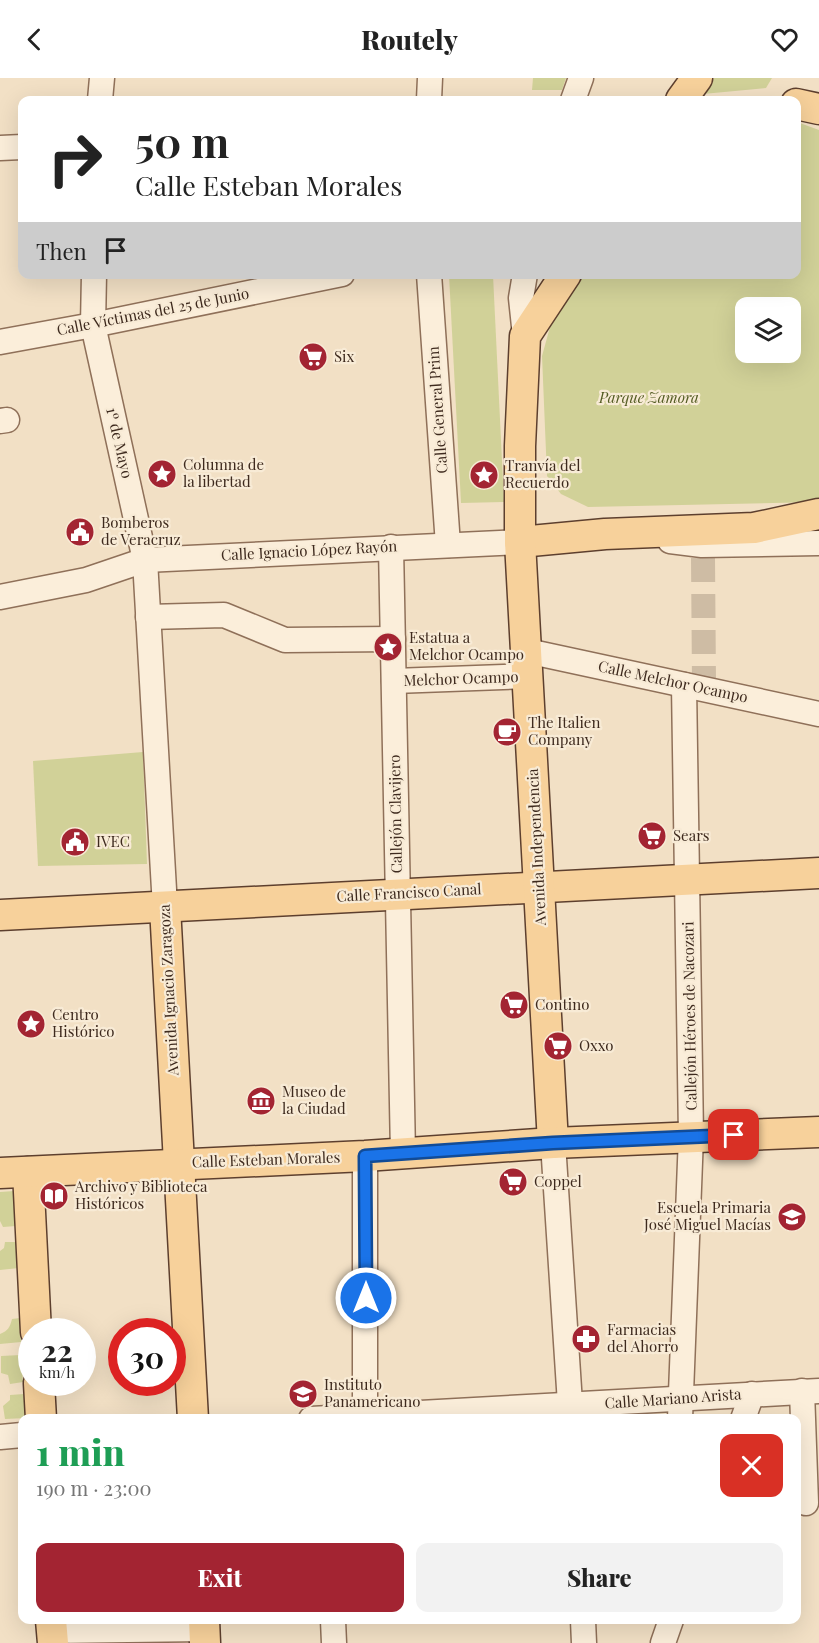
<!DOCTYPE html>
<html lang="en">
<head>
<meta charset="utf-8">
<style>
	:root { --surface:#fff; --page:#f2f2f2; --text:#222; --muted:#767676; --accent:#a32432 }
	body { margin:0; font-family:"Playfair Display",serif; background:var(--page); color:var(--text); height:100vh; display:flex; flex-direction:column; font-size:22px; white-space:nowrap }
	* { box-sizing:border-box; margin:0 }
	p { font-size:20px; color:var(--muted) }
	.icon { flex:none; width:33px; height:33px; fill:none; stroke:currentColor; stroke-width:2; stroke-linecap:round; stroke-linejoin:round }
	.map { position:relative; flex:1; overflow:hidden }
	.sheet { position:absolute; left:18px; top:1336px; width:783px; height:210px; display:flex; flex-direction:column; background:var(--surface); border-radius:12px; box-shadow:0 6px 24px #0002 }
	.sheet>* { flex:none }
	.hud { position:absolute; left:18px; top:18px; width:783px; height:183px; border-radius:12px; box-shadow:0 6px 24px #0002; background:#fff; color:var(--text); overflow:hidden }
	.fabs { position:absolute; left:735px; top:219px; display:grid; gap:12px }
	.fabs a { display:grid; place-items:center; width:66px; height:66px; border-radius:12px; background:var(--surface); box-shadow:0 6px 24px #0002; font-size:30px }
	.speed { position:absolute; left:18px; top:1240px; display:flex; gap:12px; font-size:30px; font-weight:700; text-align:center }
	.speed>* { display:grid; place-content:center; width:78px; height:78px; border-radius:50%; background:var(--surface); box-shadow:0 6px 24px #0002; line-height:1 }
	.speed small { font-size:15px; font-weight:400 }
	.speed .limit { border:9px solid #d22; background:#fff; color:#111 }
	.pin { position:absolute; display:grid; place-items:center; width:51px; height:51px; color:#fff; margin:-26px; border-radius:12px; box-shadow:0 3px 9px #0006 }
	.me { position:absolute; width:66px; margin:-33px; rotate:0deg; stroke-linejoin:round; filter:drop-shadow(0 0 4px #0008) }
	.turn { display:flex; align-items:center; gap:21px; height:126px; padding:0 18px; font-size:27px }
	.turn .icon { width:78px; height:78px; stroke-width:2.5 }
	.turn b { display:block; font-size:42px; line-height:51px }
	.then { display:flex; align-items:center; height:57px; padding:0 18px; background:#0003; gap:12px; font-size:22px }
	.round { display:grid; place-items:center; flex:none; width:63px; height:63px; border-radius:12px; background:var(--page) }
	.headline { display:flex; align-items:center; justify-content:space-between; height:102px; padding:0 18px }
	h1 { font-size:36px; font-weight:800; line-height:45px; color:#1e9e55 }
	.action { display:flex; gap:12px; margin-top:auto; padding:12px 18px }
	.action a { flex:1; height:69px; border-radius:12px; background:var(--accent); color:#fff; font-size:24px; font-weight:800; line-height:69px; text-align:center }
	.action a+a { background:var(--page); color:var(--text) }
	header { display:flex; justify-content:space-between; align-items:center; height:78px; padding:0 18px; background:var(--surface); font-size:27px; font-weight:800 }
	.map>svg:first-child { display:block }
	.green { fill:#d1d198; fill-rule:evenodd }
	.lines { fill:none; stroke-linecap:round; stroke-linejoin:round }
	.minor-tunnel { stroke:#cebca4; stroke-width:24; stroke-dasharray:24 12; stroke-linecap:butt }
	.minor-casing { stroke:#8f7059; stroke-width:27 }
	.major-casing { stroke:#5d3f2e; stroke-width:33 }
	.minor { stroke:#fbeeda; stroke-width:24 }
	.major { stroke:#f7d19b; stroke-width:30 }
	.route-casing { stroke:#114b97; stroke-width:15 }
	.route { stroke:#1a73e8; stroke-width:10 }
	.labels { text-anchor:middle; stroke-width:4.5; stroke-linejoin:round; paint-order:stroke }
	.street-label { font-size:15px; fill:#3e2a1e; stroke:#f8ebd6 }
	.poi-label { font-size:15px; fill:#3e2a1e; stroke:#f8ebd6; text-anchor:start }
	.park-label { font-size:15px; font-style:italic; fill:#545c23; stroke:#f8ebd6 }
</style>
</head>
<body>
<header><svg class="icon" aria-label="back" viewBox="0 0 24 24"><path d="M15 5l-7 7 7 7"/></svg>Routely<svg class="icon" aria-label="heart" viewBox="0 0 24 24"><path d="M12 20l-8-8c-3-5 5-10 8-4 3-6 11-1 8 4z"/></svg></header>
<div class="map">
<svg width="819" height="1565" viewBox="0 0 819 1565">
	<rect width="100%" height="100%" fill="#f2e0c5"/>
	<g class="green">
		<polygon points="533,0 566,0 562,12 532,12"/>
		<polygon points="714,0 772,0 766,10 703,16"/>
		<path d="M797,44L819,52V424L588,429L561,416L547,398L542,278L550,249L580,197L796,196ZM746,230H790V274H746Z"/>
		<polygon points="449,197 493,197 504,424 461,425"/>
		<polygon points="143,674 147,786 38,788 33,683"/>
		<polygon points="14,1113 16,1148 3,1149 0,1143 0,1114"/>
		<polygon points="5,1164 17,1164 19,1190 0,1192 0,1173 4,1170"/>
		<path d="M20,1240L21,1264L0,1266V1256C8,1253 10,1249 12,1241Z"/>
		<polygon points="21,1277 23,1304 10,1306 8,1297 1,1295 1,1278"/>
		<polygon points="24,1316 26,1340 5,1341 3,1328 10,1322 10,1317"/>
	</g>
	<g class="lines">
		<polyline class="minor-tunnel" points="703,480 704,605"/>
		<g class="minor-casing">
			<g id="minor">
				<polyline points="100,22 102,0"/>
				<polyline points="429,22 430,0"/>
				<polyline points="573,22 581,0"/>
				<polyline points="0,70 22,69"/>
				<polyline points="94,196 93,247 145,482 165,829"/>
				<polyline points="429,196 448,467"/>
				<polyline points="525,258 521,220 525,196"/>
				<polyline points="0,264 93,247 342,196"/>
				<polyline points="0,343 7,342"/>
				<polyline points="670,463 702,467 819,465"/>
				<polyline points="391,469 403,1076"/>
				<polyline points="0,519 86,502 145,482 520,464"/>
				<polyline points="148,539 224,537 285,562 393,561"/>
				<polyline points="527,573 819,636"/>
				<polyline points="394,603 528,598"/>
				<polyline points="553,1065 571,1341"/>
				<polyline points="365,1078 365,1341"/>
				<polyline points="802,1313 806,1425"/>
				<polyline points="311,1341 819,1313"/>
				<polyline points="680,1341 691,1058 684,607"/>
				<polyline points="743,1341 752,1316"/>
				<polyline points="0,1359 22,1357"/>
				<polyline points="333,1542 334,1565"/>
				<polyline points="583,1542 584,1565"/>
				<polyline points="52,1553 204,1551"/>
				<polyline points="663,1565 671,1542"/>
			</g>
		</g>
		<g class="major-casing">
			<g id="major">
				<polyline points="681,22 697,0"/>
				<polyline points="796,26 819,31"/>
				<polyline points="520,464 605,456 754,450 819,436"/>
				<polyline points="165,829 193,1341"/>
				<polyline points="0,837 819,795"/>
				<polyline points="553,1065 520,464 520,368 525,258 566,196"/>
				<polyline points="28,1094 36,1254"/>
				<polyline points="0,1095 365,1078 553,1065 819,1054"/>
				<polyline points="39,1305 41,1341"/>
				<polyline points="51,1542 53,1565"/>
				<polyline points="204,1542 205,1565"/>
			</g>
		</g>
		<use href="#minor" class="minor"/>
		<use href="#major" class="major"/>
	</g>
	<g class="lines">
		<g class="route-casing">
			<polyline id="route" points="366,1220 365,1078 553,1065 734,1057"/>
		</g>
		<use href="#route" class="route"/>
	</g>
	<defs>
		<g id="supermarket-disc" transform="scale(1.5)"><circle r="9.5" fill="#a32432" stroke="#f8ebd6"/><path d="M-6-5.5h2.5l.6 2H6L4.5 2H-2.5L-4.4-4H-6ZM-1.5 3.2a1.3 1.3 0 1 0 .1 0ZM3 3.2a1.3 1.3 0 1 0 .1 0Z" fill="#fff"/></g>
		<g id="sight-disc" transform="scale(1.5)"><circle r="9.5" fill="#a32432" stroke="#f8ebd6"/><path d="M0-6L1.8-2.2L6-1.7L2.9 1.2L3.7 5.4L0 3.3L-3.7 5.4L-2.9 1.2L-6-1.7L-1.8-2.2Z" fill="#fff"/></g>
		<g id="civic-disc" transform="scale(1.5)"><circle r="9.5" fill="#a32432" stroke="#f8ebd6"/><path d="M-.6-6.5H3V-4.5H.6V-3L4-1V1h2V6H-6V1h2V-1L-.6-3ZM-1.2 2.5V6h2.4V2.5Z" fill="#fff"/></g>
		<g id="cafe-disc" transform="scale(1.5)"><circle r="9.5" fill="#a32432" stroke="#f8ebd6"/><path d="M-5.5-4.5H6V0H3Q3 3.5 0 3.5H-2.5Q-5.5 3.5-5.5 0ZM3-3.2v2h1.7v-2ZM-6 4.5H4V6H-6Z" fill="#fff"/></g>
		<g id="museum-disc" transform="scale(1.5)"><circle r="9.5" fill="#a32432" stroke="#f8ebd6"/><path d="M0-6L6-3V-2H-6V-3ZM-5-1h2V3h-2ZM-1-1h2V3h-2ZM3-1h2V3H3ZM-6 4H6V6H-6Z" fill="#fff"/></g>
		<g id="library-disc" transform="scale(1.5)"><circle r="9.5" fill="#a32432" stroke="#f8ebd6"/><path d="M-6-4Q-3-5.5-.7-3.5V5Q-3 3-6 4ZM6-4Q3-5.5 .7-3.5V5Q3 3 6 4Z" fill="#fff"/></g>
		<g id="school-disc" transform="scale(1.5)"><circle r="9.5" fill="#a32432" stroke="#f8ebd6"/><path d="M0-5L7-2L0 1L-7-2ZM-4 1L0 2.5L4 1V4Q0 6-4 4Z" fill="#fff"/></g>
		<g id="pharmacy-disc" transform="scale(1.5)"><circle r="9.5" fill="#a32432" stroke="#f8ebd6"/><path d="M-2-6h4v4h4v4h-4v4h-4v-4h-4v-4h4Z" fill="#fff"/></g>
	</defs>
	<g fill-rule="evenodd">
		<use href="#supermarket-disc" x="313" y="279"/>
		<use href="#sight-disc" x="162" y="396"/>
		<use href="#sight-disc" x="484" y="397"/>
		<use href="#civic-disc" x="80" y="454"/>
		<use href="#sight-disc" x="388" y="569"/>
		<use href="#cafe-disc" x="507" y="654"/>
		<use href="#supermarket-disc" x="652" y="758"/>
		<use href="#civic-disc" x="75" y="764"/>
		<use href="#supermarket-disc" x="514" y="927"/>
		<use href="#sight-disc" x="31" y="946"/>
		<use href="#supermarket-disc" x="558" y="968"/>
		<use href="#museum-disc" x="261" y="1023"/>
		<use href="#supermarket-disc" x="513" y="1104"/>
		<use href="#library-disc" x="54" y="1118"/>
		<use href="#school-disc" x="792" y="1139"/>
		<use href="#pharmacy-disc" x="586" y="1261"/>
		<use href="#school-disc" x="303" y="1316"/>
	</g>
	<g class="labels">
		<g class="street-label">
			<text transform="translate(153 234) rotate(-11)" y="5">Calle Víctimas del 25 de Junio</text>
			<text transform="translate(438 332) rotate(-94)" y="5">Calle General Prim</text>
			<text transform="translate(119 365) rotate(77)" y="5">1º de Mayo</text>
			<text transform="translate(309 473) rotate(-3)" y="5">Calle Ignacio López Rayón</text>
			<text transform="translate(461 601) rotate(-2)" y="5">Melchor Ocampo</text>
			<text transform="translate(673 604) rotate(12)" y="5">Calle Melchor Ocampo</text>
			<text transform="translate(396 736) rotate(-91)" y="5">Callejón Clavijero</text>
			<text transform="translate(537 769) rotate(-93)" y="5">Avenida Independencia</text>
			<text transform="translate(409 815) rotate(-3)" y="5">Calle Francisco Canal</text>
			<text transform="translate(169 912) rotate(-93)" y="5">Avenida Ignacio Zaragoza</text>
			<text transform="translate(690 938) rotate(-91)" y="5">Callejón Héroes de Nacozari</text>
			<text transform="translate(266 1082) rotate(-2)" y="5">Calle Esteban Morales</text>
			<text transform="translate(673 1321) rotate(-4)" y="5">Calle Mariano Arista</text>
		</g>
		<g class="poi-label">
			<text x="334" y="284">Six</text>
			<text x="183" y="392">Columna de<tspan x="183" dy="17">la libertad</tspan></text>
			<text x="505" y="393">Tranvía del<tspan x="505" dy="17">Recuerdo</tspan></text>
			<text x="101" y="450">Bomberos<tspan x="101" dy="17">de Veracruz</tspan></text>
			<text x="409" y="565">Estatua a<tspan x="409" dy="17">Melchor Ocampo</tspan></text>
			<text x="528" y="650">The Italien<tspan x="528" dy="17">Company</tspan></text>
			<text x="673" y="763">Sears</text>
			<text x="96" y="769">IVEC</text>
			<text x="535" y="932">Contino</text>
			<text x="52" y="942">Centro<tspan x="52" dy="17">Histórico</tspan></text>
			<text x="579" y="973">Oxxo</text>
			<text x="282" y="1019">Museo de<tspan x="282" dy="17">la Ciudad</tspan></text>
			<text x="534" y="1109">Coppel</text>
			<text x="75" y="1114">Archivo y Biblioteca<tspan x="75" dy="17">Históricos</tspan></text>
			<text x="771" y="1135" text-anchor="end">Escuela Primaria<tspan x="771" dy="17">José Miguel Macías</tspan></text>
			<text x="607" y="1257">Farmacias<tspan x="607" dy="17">del Ahorro</tspan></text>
			<text x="324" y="1312">Instituto<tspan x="324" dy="17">Panamericano</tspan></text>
		</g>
		<g class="park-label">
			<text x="649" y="325">Parque Zamora</text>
		</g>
	</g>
</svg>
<div class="fabs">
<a><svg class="icon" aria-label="layers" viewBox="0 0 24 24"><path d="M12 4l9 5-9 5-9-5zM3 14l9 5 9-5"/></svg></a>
</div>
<div class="speed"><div>22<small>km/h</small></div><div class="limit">30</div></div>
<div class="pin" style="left:734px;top:1057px;background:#d93025"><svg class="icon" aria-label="arrive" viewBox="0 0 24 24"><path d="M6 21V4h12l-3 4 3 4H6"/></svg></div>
<svg class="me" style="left:366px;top:1220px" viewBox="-20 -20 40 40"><circle r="17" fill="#1a73e8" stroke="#fff" stroke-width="3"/><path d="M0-11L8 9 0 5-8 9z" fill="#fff"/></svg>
<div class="hud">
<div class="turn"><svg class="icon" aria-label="right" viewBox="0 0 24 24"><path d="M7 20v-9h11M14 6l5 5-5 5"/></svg><div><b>50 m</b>Calle Esteban Morales</div></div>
<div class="then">Then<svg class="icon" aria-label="arrive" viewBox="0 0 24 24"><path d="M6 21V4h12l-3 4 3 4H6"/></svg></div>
</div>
<section class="sheet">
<div class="headline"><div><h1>1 min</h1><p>190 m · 23:00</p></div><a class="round" style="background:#d93025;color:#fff"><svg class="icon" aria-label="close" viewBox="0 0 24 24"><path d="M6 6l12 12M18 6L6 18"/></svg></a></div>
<div class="action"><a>Exit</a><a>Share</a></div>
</section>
</div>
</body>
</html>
